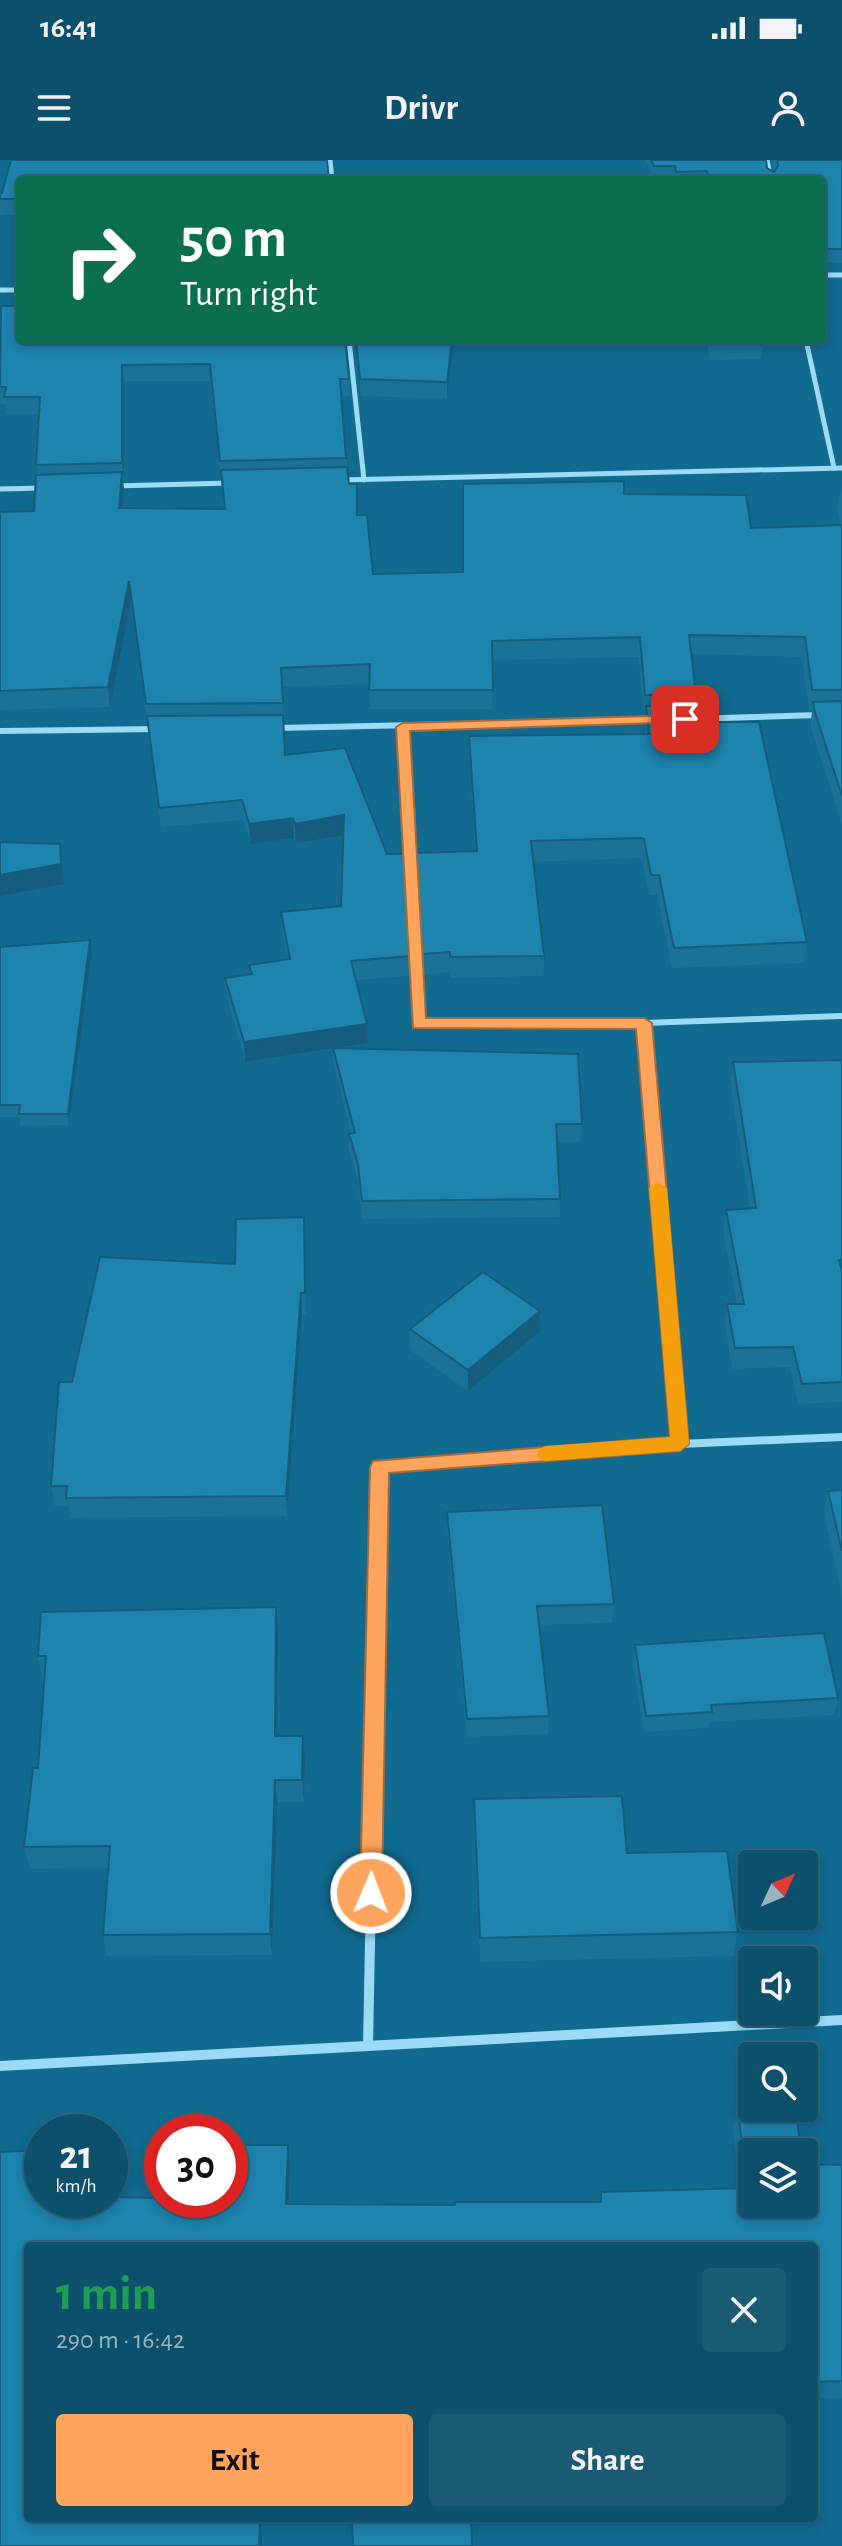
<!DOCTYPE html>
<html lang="en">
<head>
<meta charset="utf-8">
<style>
	:root { --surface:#0d506b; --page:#1b5a73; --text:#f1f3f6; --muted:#9ab5c1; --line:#2d677e; --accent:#ffa45c }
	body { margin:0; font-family:"Alegreya Sans",sans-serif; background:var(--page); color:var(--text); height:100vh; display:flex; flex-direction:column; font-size:30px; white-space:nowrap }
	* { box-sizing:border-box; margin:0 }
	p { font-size:26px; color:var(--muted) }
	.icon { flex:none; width:44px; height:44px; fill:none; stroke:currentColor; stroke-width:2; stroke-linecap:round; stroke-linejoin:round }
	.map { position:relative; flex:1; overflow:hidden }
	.details { position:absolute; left:24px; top:2082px; width:794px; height:280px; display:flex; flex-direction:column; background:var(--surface); border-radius:8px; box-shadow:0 4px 12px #0003,0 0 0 2px var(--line) }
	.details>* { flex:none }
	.guide { position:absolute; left:16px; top:16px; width:810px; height:168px; border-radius:8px; box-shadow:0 4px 12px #0003,0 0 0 2px var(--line); background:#0b6e4f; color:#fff; overflow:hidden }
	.needle { width:52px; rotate:46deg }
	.controls { position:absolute; left:738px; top:1690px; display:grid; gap:16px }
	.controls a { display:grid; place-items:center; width:80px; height:80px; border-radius:8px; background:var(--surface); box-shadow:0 4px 12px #0003,0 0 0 2px var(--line); font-size:40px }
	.speed { position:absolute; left:24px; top:1954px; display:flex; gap:16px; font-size:40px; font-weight:700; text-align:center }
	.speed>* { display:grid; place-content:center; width:104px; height:104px; border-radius:50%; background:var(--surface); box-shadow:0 4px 12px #0003,0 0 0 2px var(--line); line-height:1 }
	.speed small { font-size:20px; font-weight:400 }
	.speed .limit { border:12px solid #d22; background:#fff; color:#111 }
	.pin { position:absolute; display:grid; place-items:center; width:68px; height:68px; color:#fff; margin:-34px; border-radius:16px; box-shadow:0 4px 12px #0006 }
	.me { position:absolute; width:88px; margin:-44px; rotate:1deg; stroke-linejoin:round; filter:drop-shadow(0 0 6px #0008) }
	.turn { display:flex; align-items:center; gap:28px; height:168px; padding:0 32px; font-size:36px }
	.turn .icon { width:104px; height:104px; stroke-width:2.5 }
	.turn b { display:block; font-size:56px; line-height:68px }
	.round { display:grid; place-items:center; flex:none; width:84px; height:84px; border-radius:8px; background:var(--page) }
	.overview { display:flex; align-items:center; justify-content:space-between; height:136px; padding:0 32px }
	h1 { font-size:48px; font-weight:700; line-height:60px; color:#1e9e55 }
	.action { display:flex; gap:16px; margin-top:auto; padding:16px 32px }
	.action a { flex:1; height:92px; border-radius:8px; background:var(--accent); color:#111; font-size:32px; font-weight:700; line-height:92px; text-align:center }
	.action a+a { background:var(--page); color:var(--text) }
	.status { display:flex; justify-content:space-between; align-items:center; height:56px; padding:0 40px; background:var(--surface); direction:ltr }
	.status svg { height:22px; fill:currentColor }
	header { display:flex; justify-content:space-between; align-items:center; height:104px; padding:0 32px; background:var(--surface); font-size:36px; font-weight:700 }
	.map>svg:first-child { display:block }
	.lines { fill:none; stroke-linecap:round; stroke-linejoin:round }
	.minor-far3 { stroke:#9bdaf2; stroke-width:5 }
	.minor-far2 { stroke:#9bdaf2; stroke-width:6 }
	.minor-far1 { stroke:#9bdaf2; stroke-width:8 }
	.minor { stroke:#9bdaf2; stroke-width:10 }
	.wall { fill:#1a7296; fill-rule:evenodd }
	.shaded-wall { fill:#155d7a }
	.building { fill:#1e85af; stroke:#155d7a; stroke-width:2 }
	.route { fill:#ffa45c; stroke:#a66b3c; stroke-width:2 }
	.slow { fill:#f59e0b }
</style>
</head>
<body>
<div class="status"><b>16:41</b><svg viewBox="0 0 49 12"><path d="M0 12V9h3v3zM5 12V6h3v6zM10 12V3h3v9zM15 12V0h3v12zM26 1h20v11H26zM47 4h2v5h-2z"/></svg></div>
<header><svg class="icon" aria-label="menu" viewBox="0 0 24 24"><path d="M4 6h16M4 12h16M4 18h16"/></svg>Drivr<svg class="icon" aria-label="person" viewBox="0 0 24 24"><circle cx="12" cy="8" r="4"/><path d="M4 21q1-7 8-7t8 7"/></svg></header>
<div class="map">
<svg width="842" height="2386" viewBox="0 0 842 2386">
	<rect width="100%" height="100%" fill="#116a8f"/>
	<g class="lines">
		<g class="minor-far3">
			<polyline points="330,0 332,20"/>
			<polyline points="767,0 771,20"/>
			<polyline points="822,115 842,115"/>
			<polyline points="0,130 20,130"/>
			<polyline points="349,180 364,320"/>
			<polyline points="806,180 834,308"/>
			<polyline points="341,320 842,308"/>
			<polyline points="113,326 231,323"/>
			<polyline points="0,329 43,328"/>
		</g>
		<g class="minor-far2">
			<polyline points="689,559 819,555"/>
			<polyline points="403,567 418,864 644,863 650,929"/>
			<polyline points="277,568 655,560"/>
			<polyline points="0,571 159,569"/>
			<polyline points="644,863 842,856"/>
		</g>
		<g class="minor-far1">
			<polyline points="650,927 680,1284"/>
			<polyline points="374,1576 379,1307 680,1284 842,1277"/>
		</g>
		<g class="minor">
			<polyline points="368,1886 374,1574"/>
			<polyline points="0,1906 842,1860"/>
		</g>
	</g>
	<g class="wall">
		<polygon points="646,0 766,0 767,8 774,12 772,0 842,0 842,103 822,103 822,20 653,20"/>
		<polygon points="20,20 20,73 18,55 0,55 0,34"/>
		<path d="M0,149L349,219V236H341L349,324L373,414L463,412L624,334L751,368L841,365L837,351L840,332H842V665L811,568V562L812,550H809L802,497L691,494L696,534L694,545L699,562L807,782L804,803L672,808L657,735H649L642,700L639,698L533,702L544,796L543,816L450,818V812L422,815L416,693L475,691L469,596V576L645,574L646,554H644L638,497L492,500L493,549H370L369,524L282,527L285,595L345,588L409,796L410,816L356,820L368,883L337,888L582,964L581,982H557L560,1039L559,1057L362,1059L358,1022L349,992V974H351L334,906L333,889L245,902L227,838L225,818L249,814V805L288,799L282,771L281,752L341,746L343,675L296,683L294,678L251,684L243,660L161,667L131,440L110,547L0,550V352L34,351L38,315L36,305L39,254H6L5,244H0ZM124,221H211L224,349L123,348L124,331L123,320H124Z"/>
		<polygon points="355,180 454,180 447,239 361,236"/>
		<polygon points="706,180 763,180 761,199 711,200"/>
		<polygon points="90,780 92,791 69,965 21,966 19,957 0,957 0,787"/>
		<polygon points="842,900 842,1242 798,1244 790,1207 732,1209 725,1165 727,1144 737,1144 723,1070 726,1050 750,1048 730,923 733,902"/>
		<polygon points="304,1057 306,1154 302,1154 287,1356 70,1358 68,1346 55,1346 51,1326 72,1222 235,1104"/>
		<polygon points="540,1151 539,1172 468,1231 410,1190 410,1169"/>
		<polygon points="842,1330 842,1436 824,1354 828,1331"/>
		<polygon points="447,1352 614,1444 612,1463 539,1465 549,1556 548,1574 467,1577 447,1371"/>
		<polygon points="278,1469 277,1576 303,1576 305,1598 304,1642 277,1642 272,1795 107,1796 103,1775 108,1708 30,1709 24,1687 38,1608 45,1519 42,1519 38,1496"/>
		<polygon points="635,1485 838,1538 834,1555 710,1562 709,1568 644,1572 633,1502"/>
		<polygon points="474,1639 627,1693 738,1772 733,1796 480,1802 473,1664"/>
		<polygon points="738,1948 796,1948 801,1992 752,1992 752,2044 804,2044 804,2004 842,2005 842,2238 814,2239 814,2086 28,2086 28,2358 262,2358 262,2386 0,2386 0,1992 42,1990 42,2040 110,2040 110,2037 162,2038 162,2040 230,2040 230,1985 288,1985 290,2004 289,2044 455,2045 455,2042 599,2042 601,2032 739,2028 733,1968"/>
	</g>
	<g class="shaded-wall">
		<polygon points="452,180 454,180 447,239 447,222"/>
		<polygon points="122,205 124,221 124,320 122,303"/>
		<polygon points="122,312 124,331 121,367 119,348"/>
		<polygon points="129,421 131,440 110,547 108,527"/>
		<polygon points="344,655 345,675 296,683 295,664"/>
		<polygon points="293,658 294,678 251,684 249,664"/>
		<polygon points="60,684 64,724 0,736 0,715"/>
		<polygon points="90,780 92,791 69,965 68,954"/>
		<polygon points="367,864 368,883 245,902 244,882"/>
		<polygon points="304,1057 305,1078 306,1154 305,1133"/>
		<polygon points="301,1133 302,1154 287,1356 286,1336"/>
		<polygon points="540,1151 539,1172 468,1231 468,1210"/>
		<polygon points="276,1447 278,1469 277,1598 275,1576"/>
		<polygon points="303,1576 305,1598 304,1642 302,1620"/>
		<polygon points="275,1620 277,1642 272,1795 270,1774"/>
		<polygon points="288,1985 290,2004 288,2062 286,2044"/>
		<polygon points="260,2358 262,2358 262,2386 259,2386"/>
	</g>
	<g class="building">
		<polygon points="11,0 327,0 329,20 20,20 20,39 0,39 0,34 2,33"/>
		<polygon points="651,0 766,0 767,8 774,12 778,6 777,0 842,0 842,89 822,89 822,20 709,20 707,11 676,12 675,6 654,6"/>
		<polygon points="1,146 20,146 20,180 345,180 349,219 340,219 346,298 220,301 210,204 122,205 122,303 36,305 40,237 4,237 6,227 0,227"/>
		<polygon points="356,180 452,180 447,222 360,219"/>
		<polygon points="347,307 349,324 357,324 357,355 367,355 373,414 463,412 463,324 624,321 624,334 746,335 751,368 842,365 842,530 812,530 805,477 689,475 696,534 645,535 640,477 492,481 493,530 369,530 370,504 281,508 283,543 146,544 129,421 108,527 0,531 0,352 34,351 36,315 122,312 119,348 225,349 221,310"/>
		<polygon points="842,541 842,636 814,549 813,542"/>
		<polygon points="697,545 699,562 759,562 807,782 674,788 659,715 651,715 644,679 640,678 531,681 544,796 450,797 450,792 422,794 416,693 477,691 469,576 649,574 646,546"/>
		<polygon points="283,555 285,595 345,588 387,694 404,694 409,796 351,801 367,864 244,882 225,818 252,814 249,805 290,799 281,752 341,746 344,655 295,664 293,658 249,664 242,640 159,648 147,556"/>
		<polygon points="0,682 60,684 61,704 0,715"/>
		<polygon points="90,780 68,954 19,954 20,945 0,945 0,787"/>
		<polygon points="333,888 578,894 582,964 556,964 560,1039 362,1041 358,1004 349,974 355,973"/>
		<polygon points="842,900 842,1100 839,1100 842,1111 842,1222 802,1224 793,1187 735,1188 727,1144 744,1144 726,1050 756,1048 733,902"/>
		<polygon points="304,1057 305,1133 301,1133 286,1336 66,1338 67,1326 51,1326 59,1222 72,1222 100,1097 235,1104 236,1059"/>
		<polygon points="483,1112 540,1151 468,1210 410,1169"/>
		<polygon points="842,1330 842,1391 828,1331"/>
		<polygon points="602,1345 614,1444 537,1446 549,1556 467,1559 447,1352"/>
		<polygon points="276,1447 275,1576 303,1576 302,1620 275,1620 270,1774 103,1775 110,1686 24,1687 33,1608 38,1608 46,1496 38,1496 41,1452"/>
		<polygon points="824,1473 838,1538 711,1545 712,1552 646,1556 635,1485"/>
		<polygon points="622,1636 627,1693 727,1691 738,1772 480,1778 474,1639"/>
		<polygon points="738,1948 796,1948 801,1992 752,1992 752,2044 804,2044 804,2004 842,2005 842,2221 814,2222 814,2086 28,2086 28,2358 260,2358 259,2386 0,2386 0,1992 42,1990 42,2040 110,2040 110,2037 162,2038 162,2040 230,2040 230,1985 288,1985 286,2044 455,2045 455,2042 601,2042 601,2032 746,2028"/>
		<polygon points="352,2358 471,2358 472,2386 353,2386"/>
	</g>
	<polygon class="route" points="685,555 690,556 690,562 410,571 426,858 644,858 652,863 689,1284 680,1291 389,1313 382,1733 379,1740 371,1743 363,1740 360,1733 370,1307 373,1301 670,1277 636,869 413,868 396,567 403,563"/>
	<polygon class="slow" points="658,1022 667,1028 689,1284 680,1291 546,1301 539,1299 537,1294 539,1289 546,1286 670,1277 649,1028"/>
</svg>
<div class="controls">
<a><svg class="needle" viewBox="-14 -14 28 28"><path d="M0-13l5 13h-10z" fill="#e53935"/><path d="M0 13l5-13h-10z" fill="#9ab5c1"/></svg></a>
<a><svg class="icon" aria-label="sound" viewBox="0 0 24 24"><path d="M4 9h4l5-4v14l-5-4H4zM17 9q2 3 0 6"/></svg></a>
<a><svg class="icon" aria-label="search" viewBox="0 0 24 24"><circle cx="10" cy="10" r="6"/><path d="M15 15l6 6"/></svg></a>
<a><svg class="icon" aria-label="layers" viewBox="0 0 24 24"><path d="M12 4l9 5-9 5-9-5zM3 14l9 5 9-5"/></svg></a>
</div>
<div class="speed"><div>21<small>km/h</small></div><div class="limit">30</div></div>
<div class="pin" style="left:685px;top:559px;background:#d93025"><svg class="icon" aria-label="arrive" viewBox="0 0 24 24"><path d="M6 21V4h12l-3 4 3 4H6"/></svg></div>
<svg class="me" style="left:371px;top:1733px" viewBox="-20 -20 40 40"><circle r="17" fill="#ffa45c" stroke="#fff" stroke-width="3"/><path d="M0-11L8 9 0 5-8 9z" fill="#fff"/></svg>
<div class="guide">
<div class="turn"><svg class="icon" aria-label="right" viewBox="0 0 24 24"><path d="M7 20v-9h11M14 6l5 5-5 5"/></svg><div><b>50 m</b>Turn right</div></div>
</div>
<section class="details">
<div class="overview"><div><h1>1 min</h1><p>290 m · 16:42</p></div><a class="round"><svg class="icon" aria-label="close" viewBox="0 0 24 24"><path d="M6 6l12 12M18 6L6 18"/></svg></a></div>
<div class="action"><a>Exit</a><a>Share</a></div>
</section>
</div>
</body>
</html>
